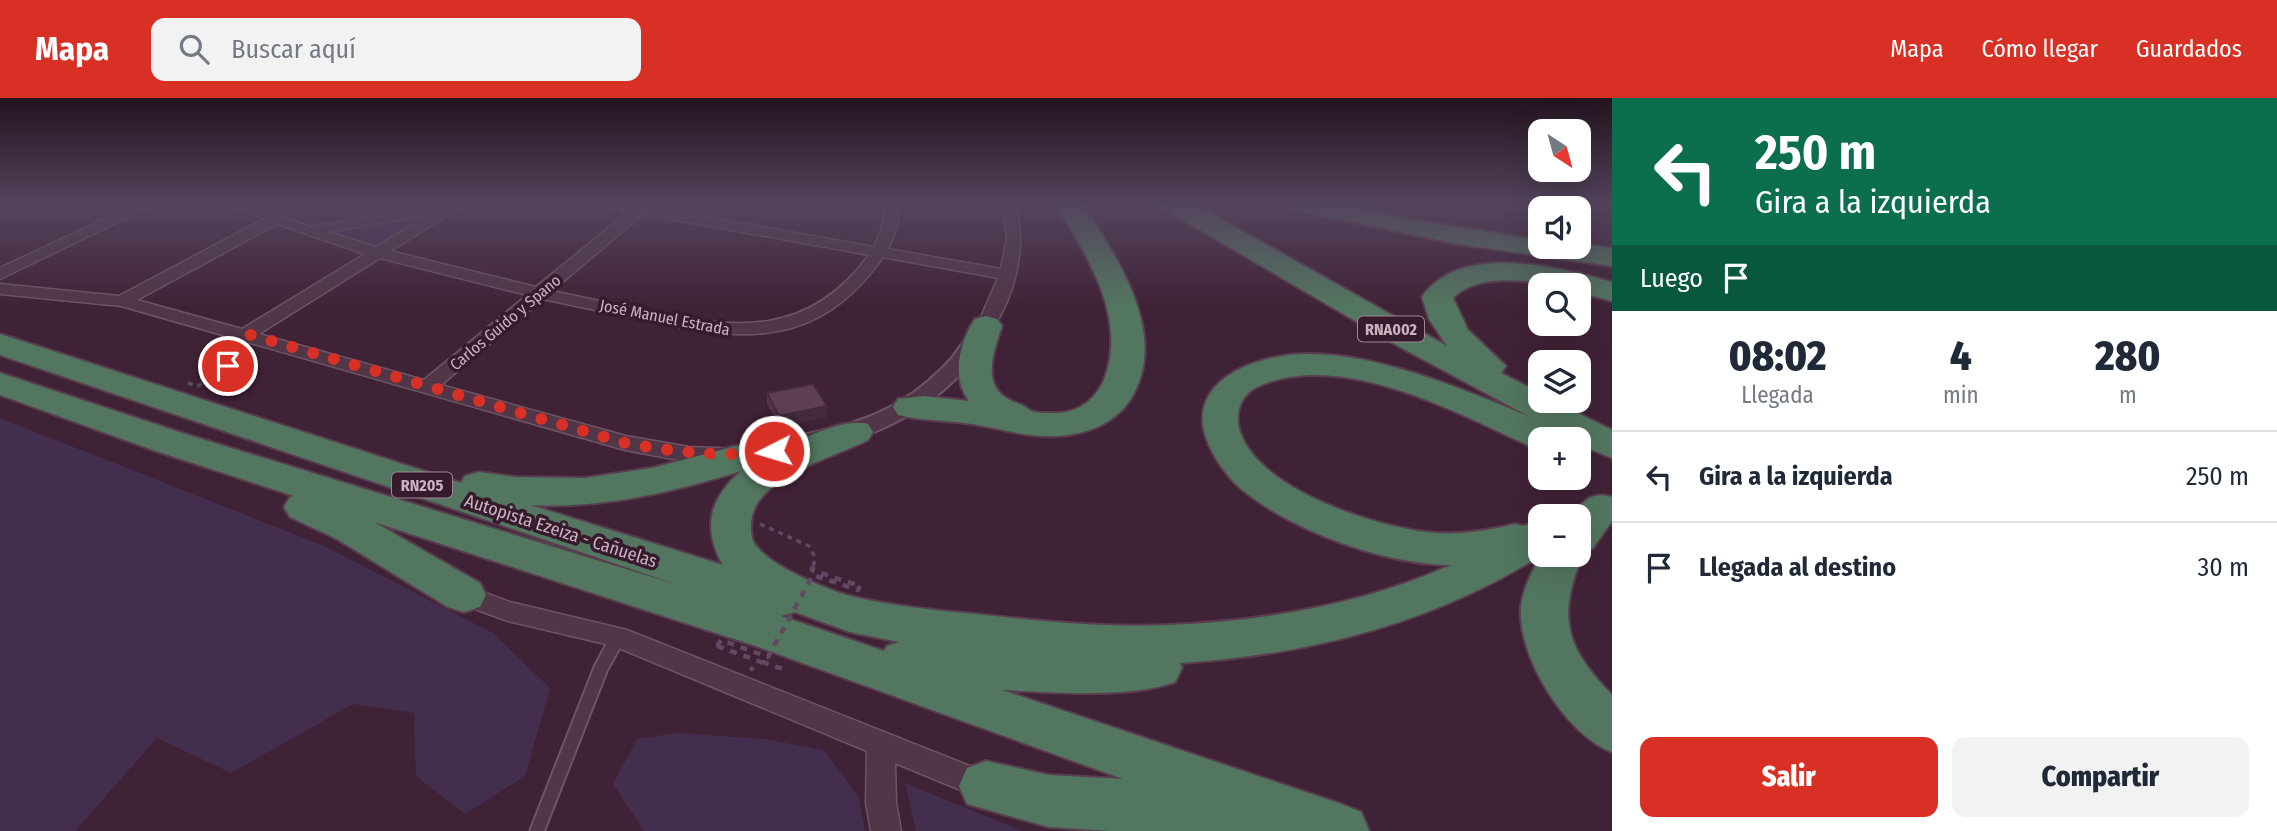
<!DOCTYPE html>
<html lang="es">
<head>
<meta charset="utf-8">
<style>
	:root { --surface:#fff; --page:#f2f2f3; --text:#1f2937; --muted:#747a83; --line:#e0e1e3; --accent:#d93025 }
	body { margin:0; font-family:"Fira Sans Condensed",sans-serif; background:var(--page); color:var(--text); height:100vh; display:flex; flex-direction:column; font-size:26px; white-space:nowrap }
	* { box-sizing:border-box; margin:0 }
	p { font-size:23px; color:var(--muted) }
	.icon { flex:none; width:38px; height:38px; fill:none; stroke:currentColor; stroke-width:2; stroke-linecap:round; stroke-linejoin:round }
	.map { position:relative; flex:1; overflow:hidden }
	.side { display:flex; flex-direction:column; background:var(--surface); width:665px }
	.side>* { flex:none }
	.banner { background:#0b6e4f; color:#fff; overflow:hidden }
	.needle { width:46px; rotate:144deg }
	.buttons { position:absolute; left:1528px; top:21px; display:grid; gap:14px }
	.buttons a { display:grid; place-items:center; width:63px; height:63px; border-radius:14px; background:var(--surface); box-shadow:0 7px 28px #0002; font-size:35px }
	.pin { position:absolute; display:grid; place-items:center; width:60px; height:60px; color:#fff; margin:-30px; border:4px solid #fff; border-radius:50%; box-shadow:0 2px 7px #0007 }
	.me { position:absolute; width:77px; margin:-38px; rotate:265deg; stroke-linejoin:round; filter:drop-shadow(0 0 5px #0008) }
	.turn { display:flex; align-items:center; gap:24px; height:147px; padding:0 28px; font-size:32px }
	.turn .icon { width:91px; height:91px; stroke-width:2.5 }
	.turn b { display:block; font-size:49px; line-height:60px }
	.then { display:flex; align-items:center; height:66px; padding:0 28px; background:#0003; gap:14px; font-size:26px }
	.eta { display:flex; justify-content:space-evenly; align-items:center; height:119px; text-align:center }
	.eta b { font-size:42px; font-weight:800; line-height:49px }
	.action { display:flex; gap:14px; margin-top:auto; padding:14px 28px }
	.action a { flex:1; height:80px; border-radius:14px; background:var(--accent); color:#fff; font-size:28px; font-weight:800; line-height:80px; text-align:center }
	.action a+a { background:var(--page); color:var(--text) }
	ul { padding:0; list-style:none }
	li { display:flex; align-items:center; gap:21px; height:91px; padding:0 28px; border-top:2px solid var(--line) }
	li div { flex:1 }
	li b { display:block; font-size:26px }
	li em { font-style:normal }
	header { display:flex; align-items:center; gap:42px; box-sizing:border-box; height:98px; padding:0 35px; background:var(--accent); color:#fff }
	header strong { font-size:33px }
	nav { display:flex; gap:38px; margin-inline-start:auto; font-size:24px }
	.search { width:490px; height:63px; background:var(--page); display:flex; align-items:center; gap:18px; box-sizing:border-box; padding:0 24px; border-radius:14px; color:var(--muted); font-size:26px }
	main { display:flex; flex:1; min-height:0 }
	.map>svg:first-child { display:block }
	.green { fill:#442e4e }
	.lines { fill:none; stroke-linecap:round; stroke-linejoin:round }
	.service-casing { stroke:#6e5464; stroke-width:17 }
	.minor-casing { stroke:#6e5464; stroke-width:3 }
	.tertiary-casing { stroke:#6e5464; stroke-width:4 }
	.motorway-casing { stroke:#583e4e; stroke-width:4 }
	.path-far2 { stroke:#614963; stroke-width:2.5; stroke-dasharray:4.5 4.5; stroke-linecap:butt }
	.path-far1 { stroke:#614963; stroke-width:3.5; stroke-dasharray:5 5; stroke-linecap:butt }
	.path { stroke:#614963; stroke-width:4.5; stroke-dasharray:7 7; stroke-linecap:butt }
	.service { stroke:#503647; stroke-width:13 }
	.minor { fill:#503647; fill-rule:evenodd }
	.tertiary { fill:#503647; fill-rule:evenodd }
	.motorway { fill:#537660; fill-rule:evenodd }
	.path-bridge { stroke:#614963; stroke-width:4.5; stroke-dasharray:7 7; stroke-linecap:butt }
	.wall { fill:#533548 }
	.shaded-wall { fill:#432b3b }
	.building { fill:#603e54; stroke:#432b3b; stroke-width:2 }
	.route { stroke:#d93025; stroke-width:12; stroke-dasharray:0 21.6 }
	.labels { text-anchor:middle; stroke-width:7; stroke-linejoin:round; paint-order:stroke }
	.far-street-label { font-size:16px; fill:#cbb2c1; stroke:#351b2c }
	.shield { fill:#351b2c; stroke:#9e8594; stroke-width:2 }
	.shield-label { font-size:16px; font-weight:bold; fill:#cbb2c1 }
	.street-label { font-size:18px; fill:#cbb2c1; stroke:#351b2c }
</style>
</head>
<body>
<header>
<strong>Mapa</strong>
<div class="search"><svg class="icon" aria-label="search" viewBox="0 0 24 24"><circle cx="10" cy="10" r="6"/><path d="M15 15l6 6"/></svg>Buscar aquí</div>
<nav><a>Mapa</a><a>Cómo llegar</a><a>Guardados</a></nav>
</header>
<main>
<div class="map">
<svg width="1612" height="733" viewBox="0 0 1612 733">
	<rect width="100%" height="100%" fill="#402236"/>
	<g class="green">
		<polygon points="430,115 376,152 320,133"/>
		<polygon points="0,320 322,447 493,535 550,590 525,678 465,716 416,678 414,615 353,606 231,675 157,640 75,733 0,733"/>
		<polygon points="677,635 765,641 824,652 859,700 865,733 644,733 613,686 637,641"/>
		<polygon points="905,685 1022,733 916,733"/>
	</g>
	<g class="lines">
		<g class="service-casing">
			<polyline id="service" points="537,733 601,570 618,539"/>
		</g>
		<g class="minor-casing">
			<g id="minor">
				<polygon points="136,106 155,106 0,181 0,170"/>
				<path d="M230,106H251L310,129L435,106H461L459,110L390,153L536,189L628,114L603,106H653L651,109L874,149L882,130L885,106H899L897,130L888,151L1001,171L1007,139L1001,106H1015C1027,149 1016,195 992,232H980L977,228L998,180L883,159C818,252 741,244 643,222C609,215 576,208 543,201L441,287L626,338L689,349L740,351L743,356L740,361C704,371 661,358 625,352L121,208L0,196V186L119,198L264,121ZM430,116L376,149L328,134ZM643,116L869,157C809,239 736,232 647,213C615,206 584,200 552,193ZM277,126L365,156L242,231L137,202ZM380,160L527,197L424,282L259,236Z"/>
				<polygon points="464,487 510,504 627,532 1000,680 1005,690 1000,700 990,704 895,665 896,705 901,733 871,733 866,705 867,653 614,548 508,523 455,504 452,497 455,490"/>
			</g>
		</g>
		<g class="tertiary-casing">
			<path id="tertiary" d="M980,231L988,233L991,238C943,308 886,337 804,355C786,359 764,367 746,362L742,356L746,350C799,335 852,333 901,303C919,292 936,277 951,261C960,251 966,235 980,231Z"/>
		</g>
		<g class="motorway-casing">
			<g id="motorway">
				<path d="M1056,106H1082C1117,159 1171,238 1130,302C1114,326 1085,337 1056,338C1029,340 999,330 972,326C948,322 922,323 898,317L893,309L898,301L923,298L969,303C951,279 959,245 975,221L986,218L997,221L1002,228C996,246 986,272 996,290C1001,299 1013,304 1022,307C1025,309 1028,311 1031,313C1036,315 1046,315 1052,315C1092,316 1109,285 1111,249C1114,198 1081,148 1056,106Z"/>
				<path d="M1162,106H1194L1447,248L1429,221L1422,199C1460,144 1558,169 1612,184V203L1578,194V187C1540,187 1482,170 1453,200L1468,232L1506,268L1501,275L1540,295V303H1554L1612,332V360L1578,346V341L1563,338L1565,341H1540V351L1534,350C1458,315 1339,250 1257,289C1240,297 1234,317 1240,334C1260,392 1371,427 1426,434C1456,438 1486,433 1515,426L1523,428L1540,423V457H1578V418H1571C1584,403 1591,393 1612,399V423L1593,450L1581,453L1583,457C1556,519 1566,550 1612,597V654C1566,637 1517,558 1521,509C1523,491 1532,474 1540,458C1431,526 1307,557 1180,565L1182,570L1175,584C1128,601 1052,594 1002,592L1341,706L1361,714L1369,733H1110L1049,729L967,706L959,688L967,670L986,663L1049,677L1123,681L756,548L374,424L480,485L486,497L480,509L464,514L448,509L337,441L290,419L284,409L290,399L294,398L156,353L0,297V275L182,335L678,487L0,257V236L461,385L465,378L479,374L516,379L585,380L652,370L755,343L768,347L773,355C798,343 842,319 868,326L873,334L868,342C834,359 787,370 761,400C754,408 751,418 751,429C751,436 752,444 757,449C773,469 825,491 850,498C891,508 934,512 976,516C1039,523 1104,530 1167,527C1265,523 1361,507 1451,467C1383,466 1292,433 1240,390C1227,378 1216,363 1209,347C1180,283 1257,256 1307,256C1378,255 1465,292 1530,319L1400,249L1166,112ZM741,373C709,401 702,430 723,467L530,407C602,411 672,394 741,373ZM795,514L850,534L899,544L887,548L884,553L781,518Z"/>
				<polygon points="1292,106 1339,106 1419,123 1540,142 1540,149 1578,149 1578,146 1612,150 1612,168 1458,146 1296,112"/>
			</g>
		</g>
		<polyline class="path-far2" points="233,265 244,250"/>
		<g class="path-far1">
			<polyline points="188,285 198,288 235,263"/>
			<polyline points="760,426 809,448 815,459 813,470"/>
		</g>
		<g class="path">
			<polyline points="813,468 812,472 860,488"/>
			<polyline points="717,548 761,564 750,572"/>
			<polyline points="762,564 783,571 785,566"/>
		</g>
		<use href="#service" class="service"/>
		<use href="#minor" class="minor"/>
		<use href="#tertiary" class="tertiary"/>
		<use href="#motorway" class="motorway"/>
		<polyline class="path-bridge" points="717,548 721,542 768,559 813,477 858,492 860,488"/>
	</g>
	<polygon class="wall" points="767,295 827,308 827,319 780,329 767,306"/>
	<polygon class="shaded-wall" points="827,308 827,319 780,329 779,318"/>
	<polygon class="building" points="813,286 827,308 779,318 767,295"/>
	<linearGradient id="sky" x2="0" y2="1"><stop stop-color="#23131e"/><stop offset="0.51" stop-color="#53445d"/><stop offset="1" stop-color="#53445d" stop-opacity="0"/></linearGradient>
	<rect width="1612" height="209" fill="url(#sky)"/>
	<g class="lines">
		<path class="route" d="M228,268L243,255L247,236L625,345C675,354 724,360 774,353"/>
	</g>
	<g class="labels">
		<g class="far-street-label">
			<text transform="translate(665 219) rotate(11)" y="6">José Manuel Estrada</text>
			<text transform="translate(505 224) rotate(-40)" y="6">Carlos Guido y Spano</text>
		</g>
		<g class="shield">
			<rect x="1358" y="218.5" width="66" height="25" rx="5"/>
			<rect x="392" y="374.5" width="60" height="25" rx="5"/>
		</g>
		<g class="shield-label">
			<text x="1391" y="237">RNA002</text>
			<text x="422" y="393">RN205</text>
		</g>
		<g class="street-label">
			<text transform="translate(561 433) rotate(18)" y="6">Autopista Ezeiza - Cañuelas</text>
		</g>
	</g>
</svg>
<div class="buttons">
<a><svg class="needle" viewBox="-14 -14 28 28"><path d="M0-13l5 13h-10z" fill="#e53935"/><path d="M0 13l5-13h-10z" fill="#747a83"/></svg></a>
<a><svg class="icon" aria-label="sound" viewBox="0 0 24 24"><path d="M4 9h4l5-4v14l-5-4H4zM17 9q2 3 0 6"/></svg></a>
<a><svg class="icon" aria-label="search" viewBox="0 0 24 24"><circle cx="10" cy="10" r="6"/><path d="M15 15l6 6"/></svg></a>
<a><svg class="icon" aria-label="layers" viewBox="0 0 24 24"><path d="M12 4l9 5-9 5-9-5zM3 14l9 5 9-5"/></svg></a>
<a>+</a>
<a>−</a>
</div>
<div class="pin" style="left:228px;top:268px;background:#d93025"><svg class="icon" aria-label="arrive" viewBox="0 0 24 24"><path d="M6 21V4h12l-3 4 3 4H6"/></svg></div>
<svg class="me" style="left:774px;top:353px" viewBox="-20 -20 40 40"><circle r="17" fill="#d93025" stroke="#fff" stroke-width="3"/><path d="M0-11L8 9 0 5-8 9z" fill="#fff"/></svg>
</div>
<section class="side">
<div class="banner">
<div class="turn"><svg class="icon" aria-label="left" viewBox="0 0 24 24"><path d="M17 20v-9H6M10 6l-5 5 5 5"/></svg><div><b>250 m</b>Gira a la izquierda</div></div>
<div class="then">Luego<svg class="icon" aria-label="arrive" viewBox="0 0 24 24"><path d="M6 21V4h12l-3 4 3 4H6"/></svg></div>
</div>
<div class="eta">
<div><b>08:02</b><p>Llegada</p></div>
<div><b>4</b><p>min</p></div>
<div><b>280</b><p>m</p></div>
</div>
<ul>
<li><svg class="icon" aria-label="left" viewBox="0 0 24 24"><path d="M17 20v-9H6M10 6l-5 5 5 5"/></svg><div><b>Gira a la izquierda</b></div><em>250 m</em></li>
<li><svg class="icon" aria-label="arrive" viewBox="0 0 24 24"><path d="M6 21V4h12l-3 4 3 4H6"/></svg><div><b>Llegada al destino</b></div><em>30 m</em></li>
</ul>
<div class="action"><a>Salir</a><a>Compartir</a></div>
</section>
</main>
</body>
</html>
